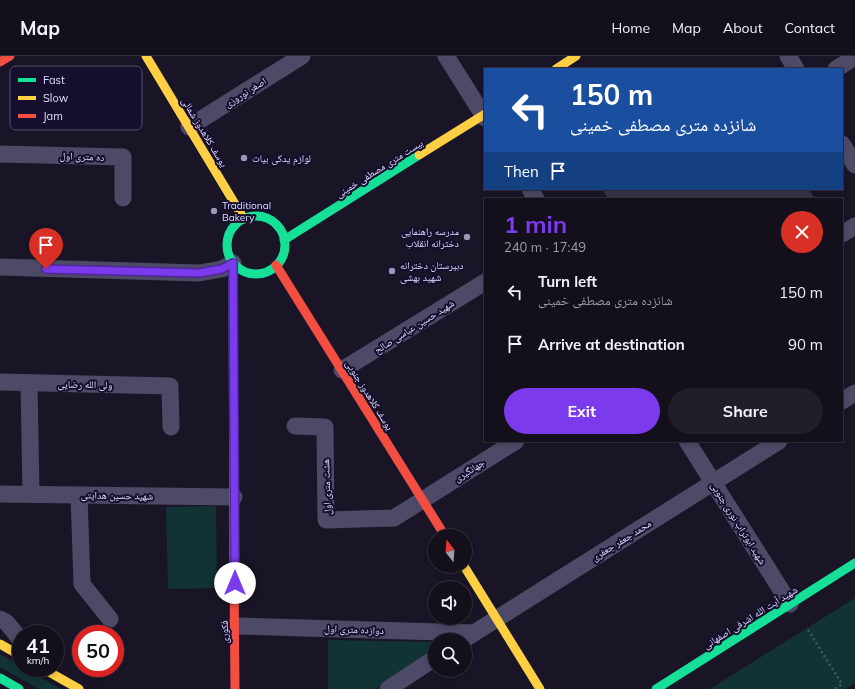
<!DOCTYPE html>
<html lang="en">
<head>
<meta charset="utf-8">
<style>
	:root { --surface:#13101c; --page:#201e29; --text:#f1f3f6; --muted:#9d9da3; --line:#32303b; --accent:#7c3aed }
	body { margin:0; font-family:Mulish,"Noto Naskh Arabic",sans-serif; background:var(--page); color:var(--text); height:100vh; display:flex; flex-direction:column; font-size:15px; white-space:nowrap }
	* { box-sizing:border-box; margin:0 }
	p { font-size:13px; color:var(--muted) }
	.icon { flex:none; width:22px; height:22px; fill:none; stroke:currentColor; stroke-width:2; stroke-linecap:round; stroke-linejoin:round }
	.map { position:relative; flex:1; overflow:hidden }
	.sheet { position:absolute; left:484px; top:142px; width:359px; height:244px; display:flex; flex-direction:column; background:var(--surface); border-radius:0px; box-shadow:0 2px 6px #0003,0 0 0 1px var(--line) }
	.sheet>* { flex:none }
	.hud { position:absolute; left:484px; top:12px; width:359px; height:122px; border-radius:0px; box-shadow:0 2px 6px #0003,0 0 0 1px var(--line); background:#1a4fa0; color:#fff; overflow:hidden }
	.needle { width:26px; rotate:343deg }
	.buttons { position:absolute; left:428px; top:473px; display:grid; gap:8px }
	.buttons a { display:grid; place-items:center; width:44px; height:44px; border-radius:50%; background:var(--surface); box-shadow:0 2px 6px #0003,0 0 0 1px var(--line); font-size:20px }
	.speed { position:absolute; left:12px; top:569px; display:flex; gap:8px; font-size:20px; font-weight:700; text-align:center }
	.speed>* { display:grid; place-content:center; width:52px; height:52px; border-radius:50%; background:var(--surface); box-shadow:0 2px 6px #0003,0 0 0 1px var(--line); line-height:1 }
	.speed small { font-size:10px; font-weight:400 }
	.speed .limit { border:6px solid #d22; background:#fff; color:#111 }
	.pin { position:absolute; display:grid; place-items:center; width:34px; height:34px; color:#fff; margin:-41px -17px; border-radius:50% 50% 50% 0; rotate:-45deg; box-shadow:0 0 4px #0007 }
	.pin .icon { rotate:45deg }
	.me { position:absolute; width:44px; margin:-22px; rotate:0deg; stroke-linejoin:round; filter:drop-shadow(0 0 3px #0008) }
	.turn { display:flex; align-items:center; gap:14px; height:84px; padding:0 20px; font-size:18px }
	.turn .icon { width:52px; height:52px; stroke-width:2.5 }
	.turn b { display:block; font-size:28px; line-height:34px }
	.then { display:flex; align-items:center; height:38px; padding:0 20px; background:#0003; gap:8px; font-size:15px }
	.round { display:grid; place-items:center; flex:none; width:42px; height:42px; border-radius:21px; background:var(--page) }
	.summary { display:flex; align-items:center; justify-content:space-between; height:68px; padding:0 20px }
	h1 { font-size:24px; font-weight:700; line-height:30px; color:var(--accent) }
	.cta { display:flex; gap:8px; margin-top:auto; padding:8px 20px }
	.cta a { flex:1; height:46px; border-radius:24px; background:var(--accent); color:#fff; font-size:16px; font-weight:700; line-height:46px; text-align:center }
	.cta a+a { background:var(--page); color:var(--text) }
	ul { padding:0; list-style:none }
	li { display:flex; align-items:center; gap:12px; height:52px; padding:0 20px }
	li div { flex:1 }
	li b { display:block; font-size:15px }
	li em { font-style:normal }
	header { display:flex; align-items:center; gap:24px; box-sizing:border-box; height:56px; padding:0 20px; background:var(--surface); border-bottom:1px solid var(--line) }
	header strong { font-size:19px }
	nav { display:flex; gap:22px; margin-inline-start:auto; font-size:14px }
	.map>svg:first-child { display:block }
	.green { fill:#123336 }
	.building { fill:#383447 }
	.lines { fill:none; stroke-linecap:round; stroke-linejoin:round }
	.path { stroke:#475667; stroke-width:2.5; stroke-dasharray:2 3; stroke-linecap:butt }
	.street { stroke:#4c4a67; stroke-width:17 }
	.fast { stroke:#16e098; stroke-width:9 }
	.slow { stroke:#ffcf43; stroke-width:9 }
	.jam { stroke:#f24e42; stroke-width:9 }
	.route-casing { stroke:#51269a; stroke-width:10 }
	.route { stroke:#7c3aed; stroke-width:7 }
	.poi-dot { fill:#9a96b3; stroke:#150e2d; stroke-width:1.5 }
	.labels { text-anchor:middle; stroke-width:4; stroke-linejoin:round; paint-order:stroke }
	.street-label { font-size:10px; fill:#e0dbff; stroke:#150e2d }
	.poi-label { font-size:10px; fill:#e0dbff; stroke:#150e2d; text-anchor:start }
	.key { fill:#150e2d; stroke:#524c6c; stroke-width:1 }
	.key-label { font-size:11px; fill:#e0dbff }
</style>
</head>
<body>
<header>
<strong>Map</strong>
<nav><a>Home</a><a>Map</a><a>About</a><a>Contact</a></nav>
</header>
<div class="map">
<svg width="855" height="633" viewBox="0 0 855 633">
	<rect width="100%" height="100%" fill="#191526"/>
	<g class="green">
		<polygon points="216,450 217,532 168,533 166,451"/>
		<polygon points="855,542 855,627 845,633 710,633"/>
		<polygon points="328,584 435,586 435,592 375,633 328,633"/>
		<polygon points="0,598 21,610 21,612 24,612 61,633 39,633 0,611"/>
	</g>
	<polygon class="building" points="602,133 809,133 815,143 608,143"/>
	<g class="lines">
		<polyline class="path" points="808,574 842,628 835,633"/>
		<g class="street">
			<polyline points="446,0 485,62"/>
			<polyline points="788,0 796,13"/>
			<polyline points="836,13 855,1"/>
			<polyline points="189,71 302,0"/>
			<polyline points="842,88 855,109"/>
			<polyline points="0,98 123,101 123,142"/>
			<polyline points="530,133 536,143"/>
			<polyline points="842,178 855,170"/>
			<polyline points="0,211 199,217 222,213 233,207"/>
			<polyline points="342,314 485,226"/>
			<polyline points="0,326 170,330 171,371"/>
			<polyline points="29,327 31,438"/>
			<polyline points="842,345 855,337"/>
			<polyline points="295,370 325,371 326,464 394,462 516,385"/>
			<polyline points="687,385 790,548"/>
			<polyline points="0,438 234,441"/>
			<polyline points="79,439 82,528 110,563"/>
			<polyline points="0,563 6,566 21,584"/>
			<polyline points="235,570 474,577"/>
			<polyline points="463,584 779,385"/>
			<polyline points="388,633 435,602"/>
		</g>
		<g class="fast">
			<circle cx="256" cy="189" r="29"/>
			<polyline points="284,184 419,99"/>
			<polyline points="233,207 234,516"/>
			<polyline points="0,622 19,633"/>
			<polyline points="656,633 855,507"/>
		</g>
		<g class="slow">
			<polyline points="146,0 244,163"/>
			<polyline points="556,13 576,0"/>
			<polyline points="419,99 485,58"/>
			<polyline points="464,510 540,633"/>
			<polyline points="0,588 21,600"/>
			<polyline points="42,612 79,633"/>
		</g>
		<g class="jam">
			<polyline points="0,6 10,0"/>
			<polyline points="276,209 445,480"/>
			<polyline points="234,516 235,633"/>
		</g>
	</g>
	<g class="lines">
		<g class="route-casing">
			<polyline id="route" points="46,213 199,217 222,213 233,207 235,527"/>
		</g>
		<use href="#route" class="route"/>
	</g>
	<g class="poi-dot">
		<circle cx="244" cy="102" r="4"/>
		<circle cx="214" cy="155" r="4"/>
		<circle cx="467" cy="181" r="4"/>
		<circle cx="392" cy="215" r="4"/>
	</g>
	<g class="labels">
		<g class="street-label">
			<text transform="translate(245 36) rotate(-32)" y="4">اصغر نوروزی</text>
			<text transform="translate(205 76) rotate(59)" y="4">یوسف کلاهدوز شمالی</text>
			<text transform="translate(82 100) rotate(2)" y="4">ده متری اول</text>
			<text transform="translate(379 112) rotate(-32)" y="4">بیست متری مصطفی خمینی</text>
			<text transform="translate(414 270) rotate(-32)" y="4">شهید حسین عباسی صالح</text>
			<text transform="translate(85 328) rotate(1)" y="4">ولی الله رضایی</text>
			<text transform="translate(370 339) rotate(58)" y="4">یوسف کلاهدوز جنوبی</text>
			<text transform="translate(469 414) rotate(-32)" y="4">جهانگیری</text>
			<text transform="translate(326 431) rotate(-92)" y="4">هشت متری اول</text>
			<text transform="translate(117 439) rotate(1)" y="4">شهید حسین هدایتی</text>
			<text transform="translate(739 467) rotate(58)" y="4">شهید ابوتراب نوری جنوبی</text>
			<text transform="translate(621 484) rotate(-32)" y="4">محمد جعفر جعفری</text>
			<text transform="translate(750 561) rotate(-32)" y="4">شهید آیت الله اشرفی اصفهانی</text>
			<text transform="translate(354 573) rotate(2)" y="4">دوازده متری اول</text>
			<text transform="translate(224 576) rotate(-90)" y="4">فکوری</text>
		</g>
		<g class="poi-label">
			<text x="252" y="106">لوازم یدکی بیات</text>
			<text x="222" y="153">Traditional<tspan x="222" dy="12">Bakery</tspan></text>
			<text x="459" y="179" text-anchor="end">مدرسه راهنمایی<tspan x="459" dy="12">دخترانه انقلاب</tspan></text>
			<text x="400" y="213">دبیرستان دخترانه<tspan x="400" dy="12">شهید بهشی</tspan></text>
		</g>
	</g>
	<rect x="10" y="10" width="132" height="64" rx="6" class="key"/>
	<rect x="18" y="22" width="18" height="4" fill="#16e098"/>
	<rect x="18" y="40" width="18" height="4" fill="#ffcf43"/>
	<rect x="18" y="58" width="18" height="4" fill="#f24e42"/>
	<g class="key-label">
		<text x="43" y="28">Fast</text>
		<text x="43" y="46">Slow</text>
		<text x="43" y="64">Jam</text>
	</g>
</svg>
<div class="buttons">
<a><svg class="needle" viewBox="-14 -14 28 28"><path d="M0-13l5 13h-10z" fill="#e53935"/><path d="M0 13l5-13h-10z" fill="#9d9da3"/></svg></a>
<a><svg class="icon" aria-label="sound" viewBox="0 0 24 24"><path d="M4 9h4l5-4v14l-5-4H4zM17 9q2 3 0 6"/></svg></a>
<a><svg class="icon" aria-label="search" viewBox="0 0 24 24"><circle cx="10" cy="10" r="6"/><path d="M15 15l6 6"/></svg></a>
</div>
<div class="speed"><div>41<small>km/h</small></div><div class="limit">50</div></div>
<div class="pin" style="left:46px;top:213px;background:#d93025"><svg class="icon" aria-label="arrive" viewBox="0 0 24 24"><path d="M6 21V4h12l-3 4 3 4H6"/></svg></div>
<svg class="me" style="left:235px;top:527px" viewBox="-20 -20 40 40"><circle r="19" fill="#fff"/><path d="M0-13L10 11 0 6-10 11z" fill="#7c3aed"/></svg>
<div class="hud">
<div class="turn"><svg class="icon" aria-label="left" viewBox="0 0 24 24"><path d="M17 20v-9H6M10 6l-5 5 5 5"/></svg><div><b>150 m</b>شانزده متری مصطفی خمینی</div></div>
<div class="then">Then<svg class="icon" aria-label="arrive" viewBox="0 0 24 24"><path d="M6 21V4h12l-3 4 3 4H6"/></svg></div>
</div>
<section class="sheet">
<div class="summary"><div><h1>1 min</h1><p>240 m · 17:49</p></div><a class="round" style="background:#d93025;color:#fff"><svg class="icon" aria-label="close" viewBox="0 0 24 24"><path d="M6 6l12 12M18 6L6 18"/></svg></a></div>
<ul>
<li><svg class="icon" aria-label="left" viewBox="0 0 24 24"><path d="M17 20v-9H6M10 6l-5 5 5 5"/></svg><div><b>Turn left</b><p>شانزده متری مصطفی خمینی</p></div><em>150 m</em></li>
<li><svg class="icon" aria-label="arrive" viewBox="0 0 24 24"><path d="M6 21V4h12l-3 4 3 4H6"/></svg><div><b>Arrive at destination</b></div><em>90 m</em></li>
</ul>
<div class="cta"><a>Exit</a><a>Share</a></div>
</section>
</div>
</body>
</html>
